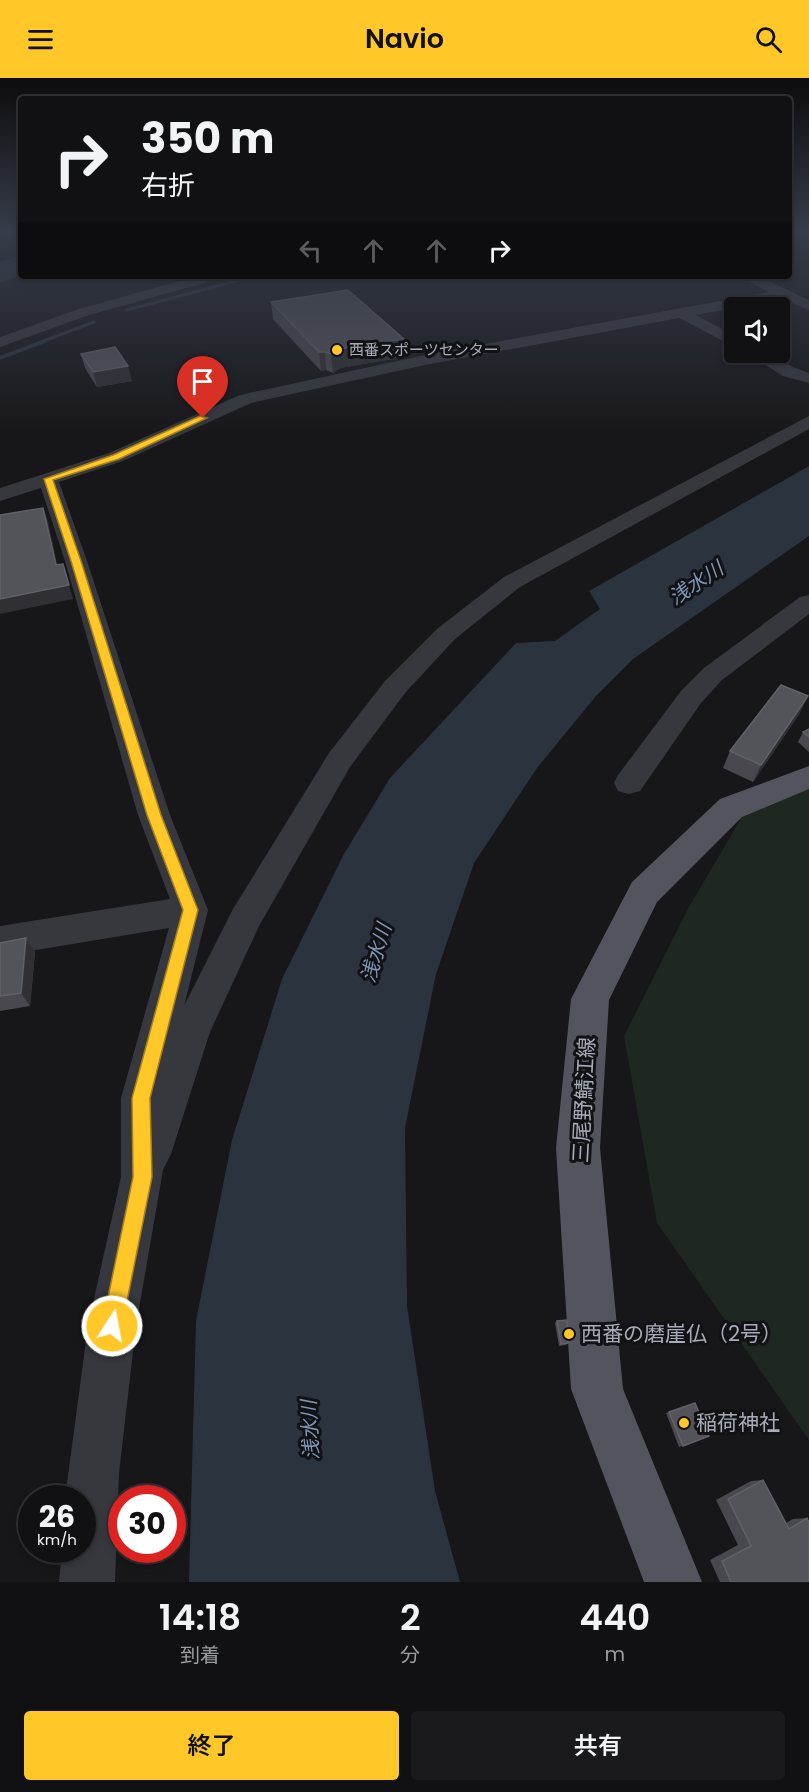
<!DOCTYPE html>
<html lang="ja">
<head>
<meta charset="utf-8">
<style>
	:root { --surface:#111013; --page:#1a191c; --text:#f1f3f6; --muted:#9c9da0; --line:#303033; --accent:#ffc728 }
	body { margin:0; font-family:Poppins,"Noto Sans JP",sans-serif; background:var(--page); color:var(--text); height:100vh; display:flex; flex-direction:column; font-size:22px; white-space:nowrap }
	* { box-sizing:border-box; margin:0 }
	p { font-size:20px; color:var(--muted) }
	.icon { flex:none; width:33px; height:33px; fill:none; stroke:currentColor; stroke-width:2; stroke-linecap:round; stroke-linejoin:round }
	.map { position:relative; height:1504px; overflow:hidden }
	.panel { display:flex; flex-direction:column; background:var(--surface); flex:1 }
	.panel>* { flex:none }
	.hud { position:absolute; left:18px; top:18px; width:774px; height:183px; border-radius:6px; box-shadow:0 3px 9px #0003,0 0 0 2px var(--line); background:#111013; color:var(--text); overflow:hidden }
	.controls { position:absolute; left:724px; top:219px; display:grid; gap:12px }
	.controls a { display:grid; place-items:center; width:66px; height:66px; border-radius:6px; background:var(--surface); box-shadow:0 3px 9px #0003,0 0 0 2px var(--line); font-size:30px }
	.speed { position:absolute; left:18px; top:1407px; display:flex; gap:12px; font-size:30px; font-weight:700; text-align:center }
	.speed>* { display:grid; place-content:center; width:78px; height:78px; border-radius:50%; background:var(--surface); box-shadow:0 3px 9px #0003,0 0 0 2px var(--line); line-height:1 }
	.speed small { font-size:15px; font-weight:400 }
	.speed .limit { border:9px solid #d22; background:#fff; color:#111 }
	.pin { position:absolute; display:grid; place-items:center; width:51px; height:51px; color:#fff; margin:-62px -26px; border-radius:50% 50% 50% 0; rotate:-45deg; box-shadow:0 0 6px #0007 }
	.pin .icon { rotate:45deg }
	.me { position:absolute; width:66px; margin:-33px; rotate:11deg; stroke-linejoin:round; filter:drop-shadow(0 0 4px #0008) }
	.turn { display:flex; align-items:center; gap:21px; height:126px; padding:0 24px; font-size:27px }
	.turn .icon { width:78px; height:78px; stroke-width:2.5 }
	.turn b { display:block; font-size:42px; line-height:51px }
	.lanes { display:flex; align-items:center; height:57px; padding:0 24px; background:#0003; justify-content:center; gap:30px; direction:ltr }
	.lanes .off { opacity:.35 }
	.eta { display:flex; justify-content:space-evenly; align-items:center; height:102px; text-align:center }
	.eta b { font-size:36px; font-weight:600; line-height:42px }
	.action { display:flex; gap:12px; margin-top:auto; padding:12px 24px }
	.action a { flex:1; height:69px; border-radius:6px; background:var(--accent); color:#111; font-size:24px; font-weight:600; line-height:69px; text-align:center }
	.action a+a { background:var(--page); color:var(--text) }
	header { display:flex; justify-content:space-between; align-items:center; height:78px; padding:0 24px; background:var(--accent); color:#111; font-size:27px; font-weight:600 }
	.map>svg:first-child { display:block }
	.green { fill:#1e2720 }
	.water { fill:#2b343e }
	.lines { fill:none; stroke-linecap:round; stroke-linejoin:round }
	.stream-far1 { stroke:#2b343e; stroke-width:3 }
	.stream { stroke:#2b343e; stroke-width:4 }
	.minor { fill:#37383e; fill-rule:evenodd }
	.major { fill:#53545d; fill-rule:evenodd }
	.wall { fill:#48484e }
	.shaded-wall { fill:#303034 }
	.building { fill:#53535a; stroke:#606169; stroke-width:1.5 }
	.route { fill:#ffc728; stroke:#a6811a; stroke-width:1.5 }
	.poi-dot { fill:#ffc728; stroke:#121114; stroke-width:2 }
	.labels { text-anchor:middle; stroke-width:6; stroke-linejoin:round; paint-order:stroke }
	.far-poi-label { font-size:15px; fill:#a8acba; stroke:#121114; text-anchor:start }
	.water-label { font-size:20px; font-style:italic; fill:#7c97b7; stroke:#121114 }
	.near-street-label { font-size:21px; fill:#a8acba; stroke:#121114 }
	.near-poi-label { font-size:21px; fill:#a8acba; stroke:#121114; text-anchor:start }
</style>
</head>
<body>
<header><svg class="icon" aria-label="menu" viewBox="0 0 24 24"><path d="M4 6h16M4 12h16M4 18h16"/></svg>Navio<svg class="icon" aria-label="search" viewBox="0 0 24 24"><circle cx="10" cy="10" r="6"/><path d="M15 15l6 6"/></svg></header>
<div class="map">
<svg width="809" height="1504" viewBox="0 0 809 1504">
	<rect width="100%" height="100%" fill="#171619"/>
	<polygon class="green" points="809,704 809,1362 657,1145 624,958 690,827 752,722"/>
	<g class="water">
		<polygon points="21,178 21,197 0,205 0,184"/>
		<polygon points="809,388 809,458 633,581 596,618 537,690 474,785 436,896 405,1050 407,1228 435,1413 460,1504 189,1504 196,1243 232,1062 282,901 344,776 390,700 516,565 555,563 600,531 589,513"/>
	</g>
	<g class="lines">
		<g class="stream-far1">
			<polyline points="127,232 255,198"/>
			<polyline points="41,264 94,244"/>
		</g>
		<polyline class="stream" points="0,280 45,263"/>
		<g class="minor">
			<polygon points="0,153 8,153 0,158"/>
			<polygon points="198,198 220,198 218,201 89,237 0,269 0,259 79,231"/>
			<polygon points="739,198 757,198 809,222 809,232 782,221 696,237 735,258 735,269 679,240 425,287 251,325 123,383 59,404 87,483 170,737 208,832 184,928 233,831 329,675 385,603 437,551 504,499 809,338 809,351 520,509 455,561 405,615 350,689 259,848 210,954 171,1076 163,1092 136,1248 119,1395 115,1504 59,1504 62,1472 82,1472 82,1420 65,1420 88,1248 121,1099 121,1020 169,850 0,878 0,848 170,821 138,737 65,483 41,410 0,423 0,410 109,375 240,317 425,277 769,214"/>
			<polygon points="745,274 766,274 795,290 809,295 809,305 783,298"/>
			<polygon points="809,517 809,536 722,602 701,625 640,713 629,716 618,713 614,705 618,697 681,613 704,590 800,519"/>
		</g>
		<polygon class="major" points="809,688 809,711 742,739 657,824 609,922 600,1070 623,1311 702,1504 644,1504 571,1311 556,1070 571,921 632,804 720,721"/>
	</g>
	<g class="wall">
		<polygon points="271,224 404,279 340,290 333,295 326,292 321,293 273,241"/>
		<polygon points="81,276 132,303 97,309 85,290"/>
		<polygon points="800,635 753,704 723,690 730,673"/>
		<polygon points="809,651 809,674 798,664 803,654"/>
		<polygon points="26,860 35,874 30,928 0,933 0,865"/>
		<polygon points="557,1243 568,1265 566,1267 559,1268 555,1245"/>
		<polygon points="669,1334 709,1358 679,1369 666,1335"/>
		<polygon points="763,1402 786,1445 793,1441 807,1440 809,1504 720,1504 710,1482 738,1467 716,1422 751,1403"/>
	</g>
	<g class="shaded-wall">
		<polygon points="404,261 404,279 340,290 333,295 331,276 339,271"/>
		<polygon points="319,274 325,274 326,292 321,293"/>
		<polygon points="128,288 132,303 97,309 93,294"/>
		<polygon points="43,430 48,443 60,500 56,487"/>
		<polygon points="63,486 73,521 0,536 0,521"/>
		<polygon points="808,618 800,635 753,704 761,687"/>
		<polygon points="26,860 35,874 30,928 21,915"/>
	</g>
	<g class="building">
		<polygon points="348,212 404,261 339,271 331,276 325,274 319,274 271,224"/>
		<polygon points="115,269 128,288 93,294 81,276"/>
		<polygon points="43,430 56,487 63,486 69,507 0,521 0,437"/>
		<polygon points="781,607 808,618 761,687 730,673"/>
		<polygon points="809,651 809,659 803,654"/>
		<polygon points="26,860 21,915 0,918 0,865"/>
		<polygon points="567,1242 568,1265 561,1266 557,1243"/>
		<polygon points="695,1325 709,1358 683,1368 669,1334"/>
		<polygon points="763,1402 789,1451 807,1440 809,1445 809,1504 731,1504 722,1483 751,1468 728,1421"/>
	</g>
	<linearGradient id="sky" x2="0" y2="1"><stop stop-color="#0d0c0e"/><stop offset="0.42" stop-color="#363c49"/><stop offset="1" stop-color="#363c49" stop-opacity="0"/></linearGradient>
	<rect width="809" height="364" fill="url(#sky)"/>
	<polygon class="route" points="200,338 207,340 119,381 53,402 81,483 161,737 198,832 150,1020 152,1099 122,1248 119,1255 112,1258 105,1255 102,1248 133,1099 132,1020 183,832 147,737 71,483 44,401 113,377"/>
	<g class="poi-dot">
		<circle cx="337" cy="272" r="6"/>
		<circle cx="569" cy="1256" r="6"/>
		<circle cx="684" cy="1345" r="6"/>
	</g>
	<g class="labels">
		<g class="far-poi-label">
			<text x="349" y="277">西番スポーツセンター</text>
		</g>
		<g class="water-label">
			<text transform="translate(696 505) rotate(-34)" y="7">浅水川</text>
			<text transform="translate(376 875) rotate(-73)" y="7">浅水川</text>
			<text transform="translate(310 1352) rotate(-93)" y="7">浅水川</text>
		</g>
		<g class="near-street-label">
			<text transform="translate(584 1022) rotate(-87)" y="7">三尾野鯖江線</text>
		</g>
		<g class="near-poi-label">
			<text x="581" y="1263">西番の磨崖仏（2号）</text>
			<text x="696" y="1352">稲荷神社</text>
		</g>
	</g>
</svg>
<div class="controls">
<a><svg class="icon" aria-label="sound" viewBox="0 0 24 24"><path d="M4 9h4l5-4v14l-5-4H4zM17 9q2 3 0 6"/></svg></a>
</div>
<div class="speed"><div>26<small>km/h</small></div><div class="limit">30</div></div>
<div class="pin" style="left:203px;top:340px;background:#d93025"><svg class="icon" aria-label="arrive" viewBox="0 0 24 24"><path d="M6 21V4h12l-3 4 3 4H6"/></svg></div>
<svg class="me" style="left:112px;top:1248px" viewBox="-20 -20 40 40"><circle r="17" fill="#ffc728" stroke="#fff" stroke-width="3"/><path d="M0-11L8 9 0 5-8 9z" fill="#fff"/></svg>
<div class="hud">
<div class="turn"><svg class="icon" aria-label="right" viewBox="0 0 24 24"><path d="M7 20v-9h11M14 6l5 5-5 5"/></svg><div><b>350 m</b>右折</div></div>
<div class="lanes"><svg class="icon off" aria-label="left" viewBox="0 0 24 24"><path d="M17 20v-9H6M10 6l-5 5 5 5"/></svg><svg class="icon off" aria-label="ahead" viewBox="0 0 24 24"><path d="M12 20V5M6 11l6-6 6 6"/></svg><svg class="icon off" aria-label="ahead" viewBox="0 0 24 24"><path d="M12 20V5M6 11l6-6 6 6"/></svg><svg class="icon" aria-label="right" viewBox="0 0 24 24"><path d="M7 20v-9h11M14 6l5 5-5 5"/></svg></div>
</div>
</div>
<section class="panel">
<div class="eta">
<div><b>14:18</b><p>到着</p></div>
<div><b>2</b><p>分</p></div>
<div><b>440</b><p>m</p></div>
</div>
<div class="action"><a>終了</a><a>共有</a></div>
</section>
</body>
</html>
